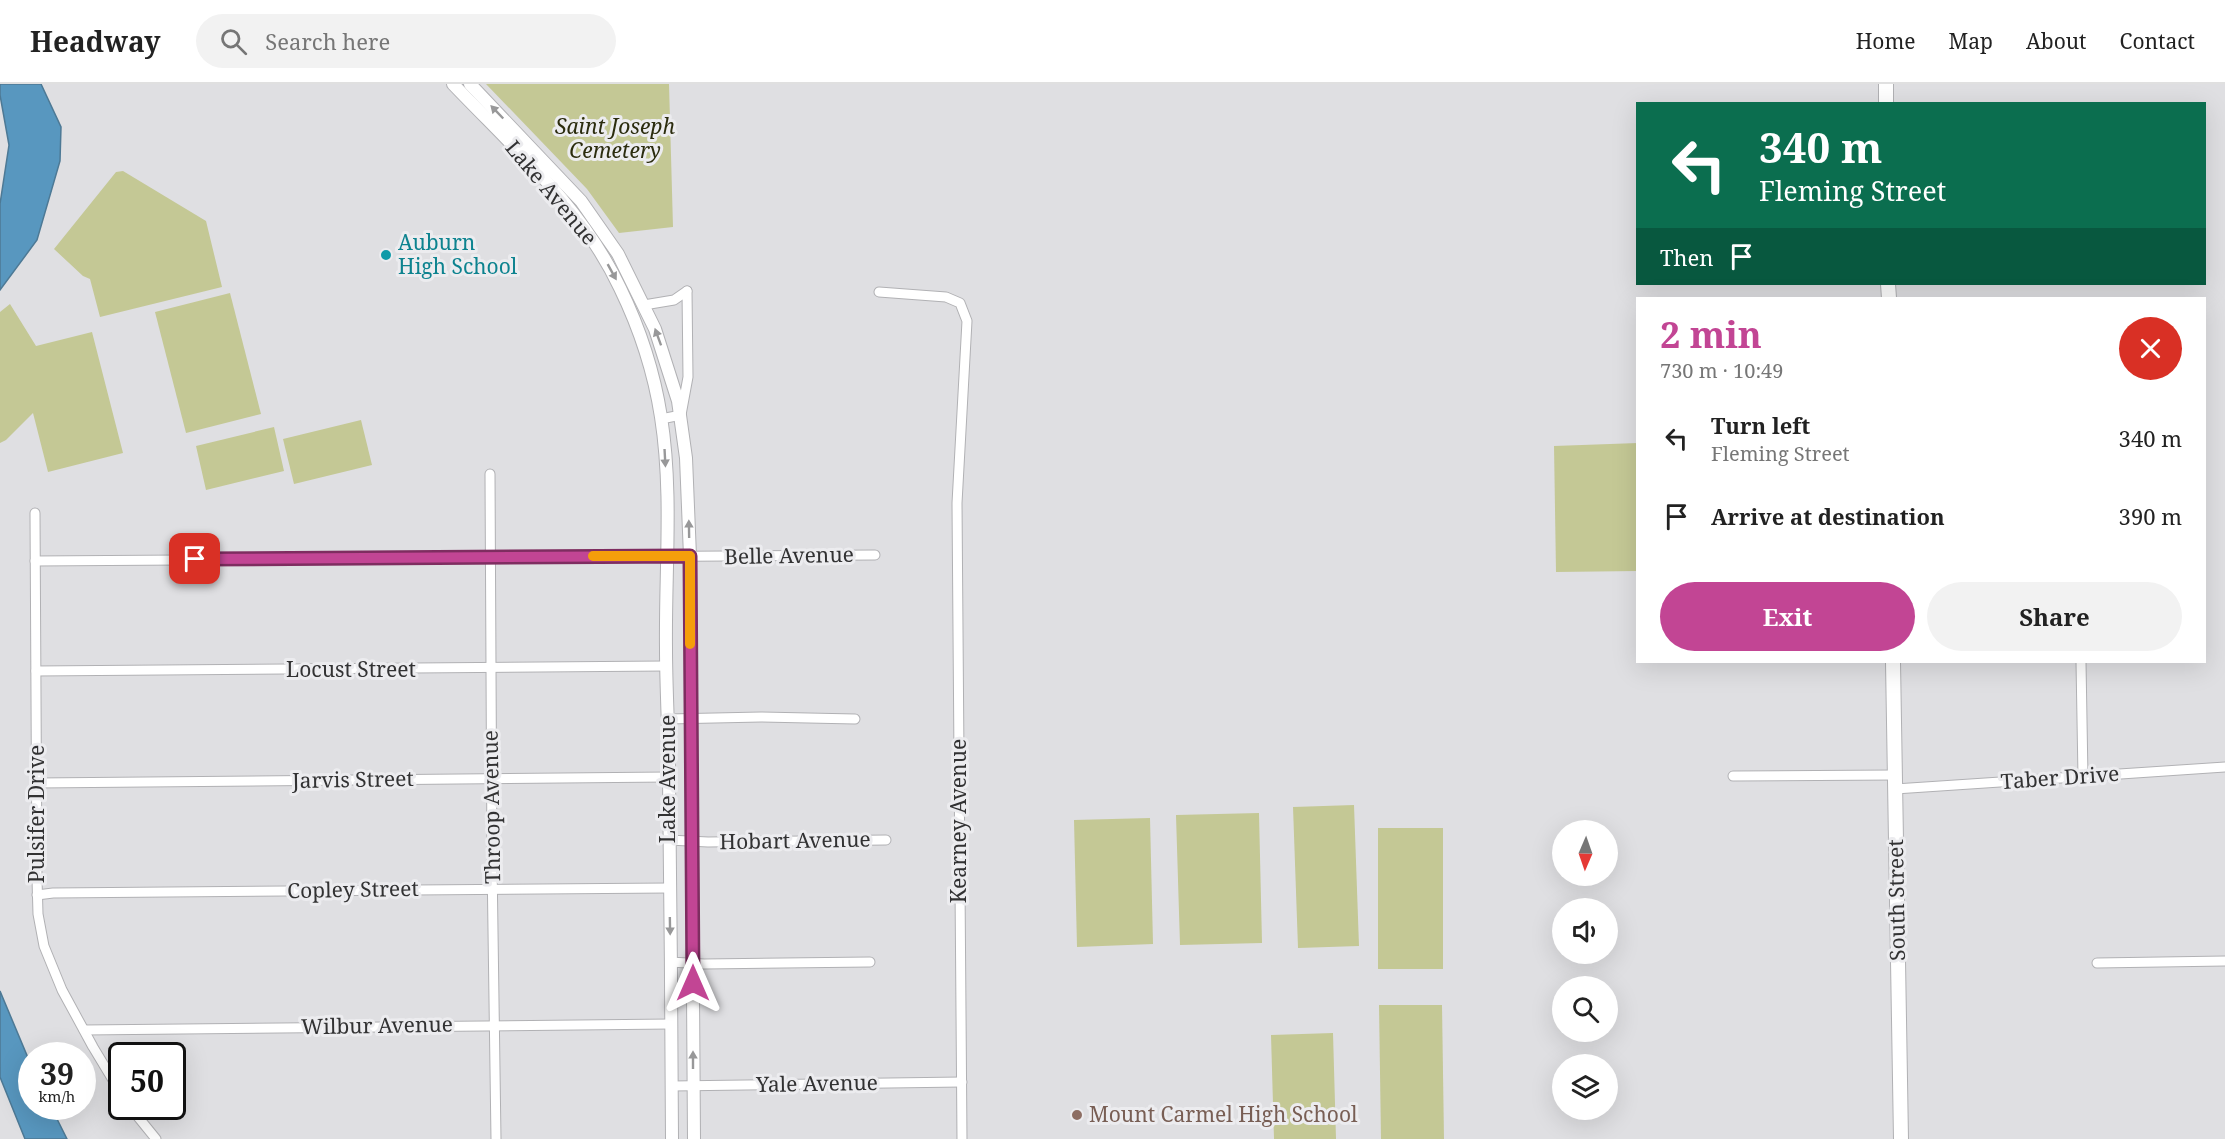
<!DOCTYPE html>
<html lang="en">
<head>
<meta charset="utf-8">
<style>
	:root { --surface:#fff; --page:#f2f2f2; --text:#222; --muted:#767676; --line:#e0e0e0; --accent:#c24594 }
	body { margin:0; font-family:"Noto Serif",serif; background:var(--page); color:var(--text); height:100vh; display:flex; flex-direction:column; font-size:22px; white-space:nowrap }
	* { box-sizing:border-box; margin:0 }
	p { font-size:20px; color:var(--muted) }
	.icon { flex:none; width:33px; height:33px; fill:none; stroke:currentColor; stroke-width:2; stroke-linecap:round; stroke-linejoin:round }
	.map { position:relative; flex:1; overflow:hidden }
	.details { position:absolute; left:1636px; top:213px; width:570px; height:366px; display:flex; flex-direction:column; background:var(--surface); border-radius:0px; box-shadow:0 6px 24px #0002 }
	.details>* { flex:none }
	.guide { position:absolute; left:1636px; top:18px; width:570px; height:183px; border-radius:0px; box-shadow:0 6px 24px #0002; background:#0b6e4f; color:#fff; overflow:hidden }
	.needle { width:39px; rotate:182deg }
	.fabs { position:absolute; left:1552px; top:736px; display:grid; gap:12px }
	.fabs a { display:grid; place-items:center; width:66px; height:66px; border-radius:50%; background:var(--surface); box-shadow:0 6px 24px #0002; font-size:30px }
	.speed { position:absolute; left:18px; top:958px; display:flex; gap:12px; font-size:30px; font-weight:700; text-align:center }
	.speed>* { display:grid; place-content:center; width:78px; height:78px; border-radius:50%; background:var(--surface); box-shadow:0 6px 24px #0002; line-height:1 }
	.speed small { font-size:15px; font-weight:400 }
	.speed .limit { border:3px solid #111; border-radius:9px; background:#fff; color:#111 }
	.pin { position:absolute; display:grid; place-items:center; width:51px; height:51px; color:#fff; margin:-26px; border-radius:12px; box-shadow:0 3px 9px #0006 }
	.me { position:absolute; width:66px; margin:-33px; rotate:0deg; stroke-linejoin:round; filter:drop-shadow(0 0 4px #0008) }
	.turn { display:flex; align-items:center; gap:21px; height:126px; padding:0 24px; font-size:27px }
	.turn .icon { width:78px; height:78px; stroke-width:2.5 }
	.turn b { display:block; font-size:42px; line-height:51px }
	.then { display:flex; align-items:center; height:57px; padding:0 24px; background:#0003; gap:12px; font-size:22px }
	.round { display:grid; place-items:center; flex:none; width:63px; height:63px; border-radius:32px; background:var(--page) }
	.overview { display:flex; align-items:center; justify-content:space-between; height:102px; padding:0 24px }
	h1 { font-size:36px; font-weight:700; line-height:45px; color:var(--accent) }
	.action { display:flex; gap:12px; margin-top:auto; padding:12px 24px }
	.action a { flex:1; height:69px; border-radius:36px; background:var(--accent); color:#fff; font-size:24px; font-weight:700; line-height:69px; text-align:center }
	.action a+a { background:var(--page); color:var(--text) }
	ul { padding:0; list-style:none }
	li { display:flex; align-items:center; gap:18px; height:78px; padding:0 24px }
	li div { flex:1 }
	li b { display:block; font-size:22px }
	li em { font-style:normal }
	header { display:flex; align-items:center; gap:36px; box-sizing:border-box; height:84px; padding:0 30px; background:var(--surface); border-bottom:2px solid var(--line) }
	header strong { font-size:28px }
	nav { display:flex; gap:33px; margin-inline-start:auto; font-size:21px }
	.search { width:420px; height:54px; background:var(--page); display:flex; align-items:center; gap:15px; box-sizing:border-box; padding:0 21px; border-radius:33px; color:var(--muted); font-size:22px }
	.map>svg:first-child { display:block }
	.green { fill:#c4c895 }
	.water { fill:#5897bf; stroke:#4d7995; stroke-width:1.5 }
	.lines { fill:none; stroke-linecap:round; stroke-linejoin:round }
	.street-casing { stroke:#b1b1b4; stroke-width:11 }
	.secondary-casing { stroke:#b1b1b4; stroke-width:14 }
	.primary-casing { stroke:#b1b1b4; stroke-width:16 }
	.street { stroke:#fff; stroke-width:9 }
	.secondary { stroke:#fff; stroke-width:12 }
	.primary { stroke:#fff; stroke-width:14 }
	.oneway { fill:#989899 }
	.route-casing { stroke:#7e2d60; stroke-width:15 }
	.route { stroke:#c24594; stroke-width:10 }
	.slow { stroke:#f59e0b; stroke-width:10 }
	.culture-dot { fill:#0f9aa8; stroke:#ececef; stroke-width:2 }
	.education-dot { fill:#8d6e63; stroke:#ececef; stroke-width:2 }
	.labels { text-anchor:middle; stroke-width:6; stroke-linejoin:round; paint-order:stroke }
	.park-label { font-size:21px; font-style:italic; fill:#2b2c0e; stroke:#ececef }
	.street-label { font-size:21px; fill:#323233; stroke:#ececef }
	.culture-label { font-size:21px; fill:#0d838f; stroke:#ececef; text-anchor:start }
	.education-label { font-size:21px; fill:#785e54; stroke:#ececef; text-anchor:start }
</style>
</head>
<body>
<header>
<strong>Headway</strong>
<div class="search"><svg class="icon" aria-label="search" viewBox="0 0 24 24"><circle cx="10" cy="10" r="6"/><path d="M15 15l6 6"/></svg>Search here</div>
<nav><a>Home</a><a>Map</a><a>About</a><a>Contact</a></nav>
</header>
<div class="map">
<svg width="2225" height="1055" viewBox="0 0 2225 1055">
	<rect width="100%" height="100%" fill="#dfdfe2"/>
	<g class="green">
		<polygon points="486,0 669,0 673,143 619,149 587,105"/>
		<polygon points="123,87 206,137 222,203 100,233 90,195 83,192 54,165 116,88"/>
		<polygon points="230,209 261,330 186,349 155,228"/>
		<polygon points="10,220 36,262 92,248 123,369 48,388 33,329 6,356 0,359 0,228"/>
		<polygon points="361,336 372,381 294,400 283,355"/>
		<polygon points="274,343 284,387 206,406 196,362"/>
		<polygon points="1638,359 1638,487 1556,488 1554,362"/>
		<polygon points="1354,721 1359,862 1298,864 1293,723"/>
		<polygon points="1259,729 1262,859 1180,861 1176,731"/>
		<polygon points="1150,734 1153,860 1077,863 1074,736"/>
		<rect x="1378" y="744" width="65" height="141"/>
		<polygon points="1379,921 1442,921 1444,1055 1381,1055"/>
		<polygon points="1333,949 1336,1055 1274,1055 1271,951"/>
	</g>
	<g class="water">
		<polygon points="0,0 41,0 61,43 60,77 37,156 0,206 0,120 9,61 0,11"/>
		<polygon points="0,907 31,981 32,1023 51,1023 67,1055 25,1055 0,993"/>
	</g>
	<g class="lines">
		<g class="street-casing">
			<g id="street">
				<polyline points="879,208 946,213 960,219 967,237 957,419 962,1055"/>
				<polyline points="644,221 674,216 687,207"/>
				<polyline points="661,335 681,331 688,293 687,207"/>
				<polyline points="490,390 492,777 496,1055"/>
				<polyline points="35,429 37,795 38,830 44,862 62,906 93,963 122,1011"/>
				<polyline points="35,477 875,471"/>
				<polyline points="2081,578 2083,693"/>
				<polyline points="36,587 666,582"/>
				<polyline points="668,635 761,633 855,635"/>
				<polyline points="1733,692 1895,691"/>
				<polyline points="37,699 669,693"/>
				<polyline points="1895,705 2225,683"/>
				<polyline points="669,756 708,758 886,756"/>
				<polyline points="37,811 53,809 669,804"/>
				<polyline points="670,878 704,880 870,878"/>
				<polyline points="2097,879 2225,877"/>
				<polyline points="84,946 671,940"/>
				<polyline points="672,1002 962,998"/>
				<polyline points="130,1023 156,1055"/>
			</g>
		</g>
		<g class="secondary-casing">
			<g id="secondary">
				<path d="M453,0C513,63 582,123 620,204C640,245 654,288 661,333C673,409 665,487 666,564C666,607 669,650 669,694C671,814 671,935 672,1055"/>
				<polyline points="470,0 581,117 618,170 655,245 678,317 686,374 690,472 694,1055"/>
			</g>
		</g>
		<g class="primary-casing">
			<g id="primary">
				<polyline points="1886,0 1886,20"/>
				<polyline points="1888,200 1889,214"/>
				<polyline points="1893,578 1901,1055"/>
			</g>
		</g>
		<use href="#street" class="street"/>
		<use href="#secondary" class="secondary"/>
		<use href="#primary" class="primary"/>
	</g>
	<defs><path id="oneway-solid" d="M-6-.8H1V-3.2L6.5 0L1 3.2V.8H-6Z" transform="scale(1.5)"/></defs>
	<g class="oneway">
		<use href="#oneway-solid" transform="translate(497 28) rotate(-134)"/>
		<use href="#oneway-solid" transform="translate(612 188) rotate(61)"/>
		<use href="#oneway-solid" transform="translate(658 253) rotate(-110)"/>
		<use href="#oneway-solid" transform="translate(665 374) rotate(87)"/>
		<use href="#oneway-solid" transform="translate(689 445) rotate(-91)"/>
		<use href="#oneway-solid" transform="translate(670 842) rotate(89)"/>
		<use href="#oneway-solid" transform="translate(693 976) rotate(-90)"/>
	</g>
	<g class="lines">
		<g class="route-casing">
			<polyline id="route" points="195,475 690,472 693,899"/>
		</g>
		<use href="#route" class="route"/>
		<polyline class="slow" points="593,472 690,472 690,560"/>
	</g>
	<circle class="culture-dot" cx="386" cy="171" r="6"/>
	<circle class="education-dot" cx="1077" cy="1031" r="6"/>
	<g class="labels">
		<g class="park-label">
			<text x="615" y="50">Saint Joseph<tspan x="615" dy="24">Cemetery</tspan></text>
		</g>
		<g class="street-label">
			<text transform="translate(551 109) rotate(50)" y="7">Lake Avenue</text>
			<text transform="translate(789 472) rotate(-1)" y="7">Belle Avenue</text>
			<text x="351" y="593">Locust Street</text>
			<text transform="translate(2060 694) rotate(-4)" y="7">Taber Drive</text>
			<text transform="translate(668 695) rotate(-90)" y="7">Lake Avenue</text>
			<text transform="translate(353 696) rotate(-1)" y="7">Jarvis Street</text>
			<text transform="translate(492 723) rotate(-91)" y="7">Throop Avenue</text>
			<text transform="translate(37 730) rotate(-90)" y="7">Pulsifer Drive</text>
			<text transform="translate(959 737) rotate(-90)" y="7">Kearney Avenue</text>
			<text transform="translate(795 757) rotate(-1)" y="7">Hobart Avenue</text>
			<text transform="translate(353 806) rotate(-1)" y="7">Copley Street</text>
			<text transform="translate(1897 816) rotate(-91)" y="7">South Street</text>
			<text transform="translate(377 942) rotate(-1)" y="7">Wilbur Avenue</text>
			<text transform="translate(817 1000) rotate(-1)" y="7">Yale Avenue</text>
		</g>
		<g class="culture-label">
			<text x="398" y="166">Auburn<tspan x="398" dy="24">High School</tspan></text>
		</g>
		<g class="education-label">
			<text x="1089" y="1038">Mount Carmel High School</text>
		</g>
	</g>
</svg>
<div class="fabs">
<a><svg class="needle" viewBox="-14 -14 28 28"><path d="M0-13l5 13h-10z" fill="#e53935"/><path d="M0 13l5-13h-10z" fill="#767676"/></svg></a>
<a><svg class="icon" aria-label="sound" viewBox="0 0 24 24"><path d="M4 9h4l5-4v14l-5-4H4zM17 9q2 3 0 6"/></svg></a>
<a><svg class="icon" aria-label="search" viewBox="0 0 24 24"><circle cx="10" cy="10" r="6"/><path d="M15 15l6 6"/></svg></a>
<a><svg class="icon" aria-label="layers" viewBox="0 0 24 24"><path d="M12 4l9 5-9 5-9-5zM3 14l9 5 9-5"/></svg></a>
</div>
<div class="speed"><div>39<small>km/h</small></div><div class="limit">50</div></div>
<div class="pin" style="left:195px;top:475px;background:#d93025"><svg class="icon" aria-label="arrive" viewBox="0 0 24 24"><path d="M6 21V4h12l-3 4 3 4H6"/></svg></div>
<svg class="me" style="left:693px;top:899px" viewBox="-20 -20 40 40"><path d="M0-17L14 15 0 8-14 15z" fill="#c24594" stroke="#fff" stroke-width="4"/></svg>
<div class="guide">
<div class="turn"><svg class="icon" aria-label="left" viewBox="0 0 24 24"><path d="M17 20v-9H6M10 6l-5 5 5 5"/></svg><div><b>340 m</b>Fleming Street</div></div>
<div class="then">Then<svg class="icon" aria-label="arrive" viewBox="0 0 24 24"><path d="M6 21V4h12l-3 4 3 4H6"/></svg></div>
</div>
<section class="details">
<div class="overview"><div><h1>2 min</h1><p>730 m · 10:49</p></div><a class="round" style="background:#d93025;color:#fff"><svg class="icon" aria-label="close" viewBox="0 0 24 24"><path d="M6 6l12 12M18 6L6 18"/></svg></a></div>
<ul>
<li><svg class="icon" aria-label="left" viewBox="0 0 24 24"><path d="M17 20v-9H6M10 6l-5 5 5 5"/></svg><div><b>Turn left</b><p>Fleming Street</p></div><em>340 m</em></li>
<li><svg class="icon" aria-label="arrive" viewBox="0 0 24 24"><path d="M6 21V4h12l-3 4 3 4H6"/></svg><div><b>Arrive at destination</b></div><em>390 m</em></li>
</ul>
<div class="action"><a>Exit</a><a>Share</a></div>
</section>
</div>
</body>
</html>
